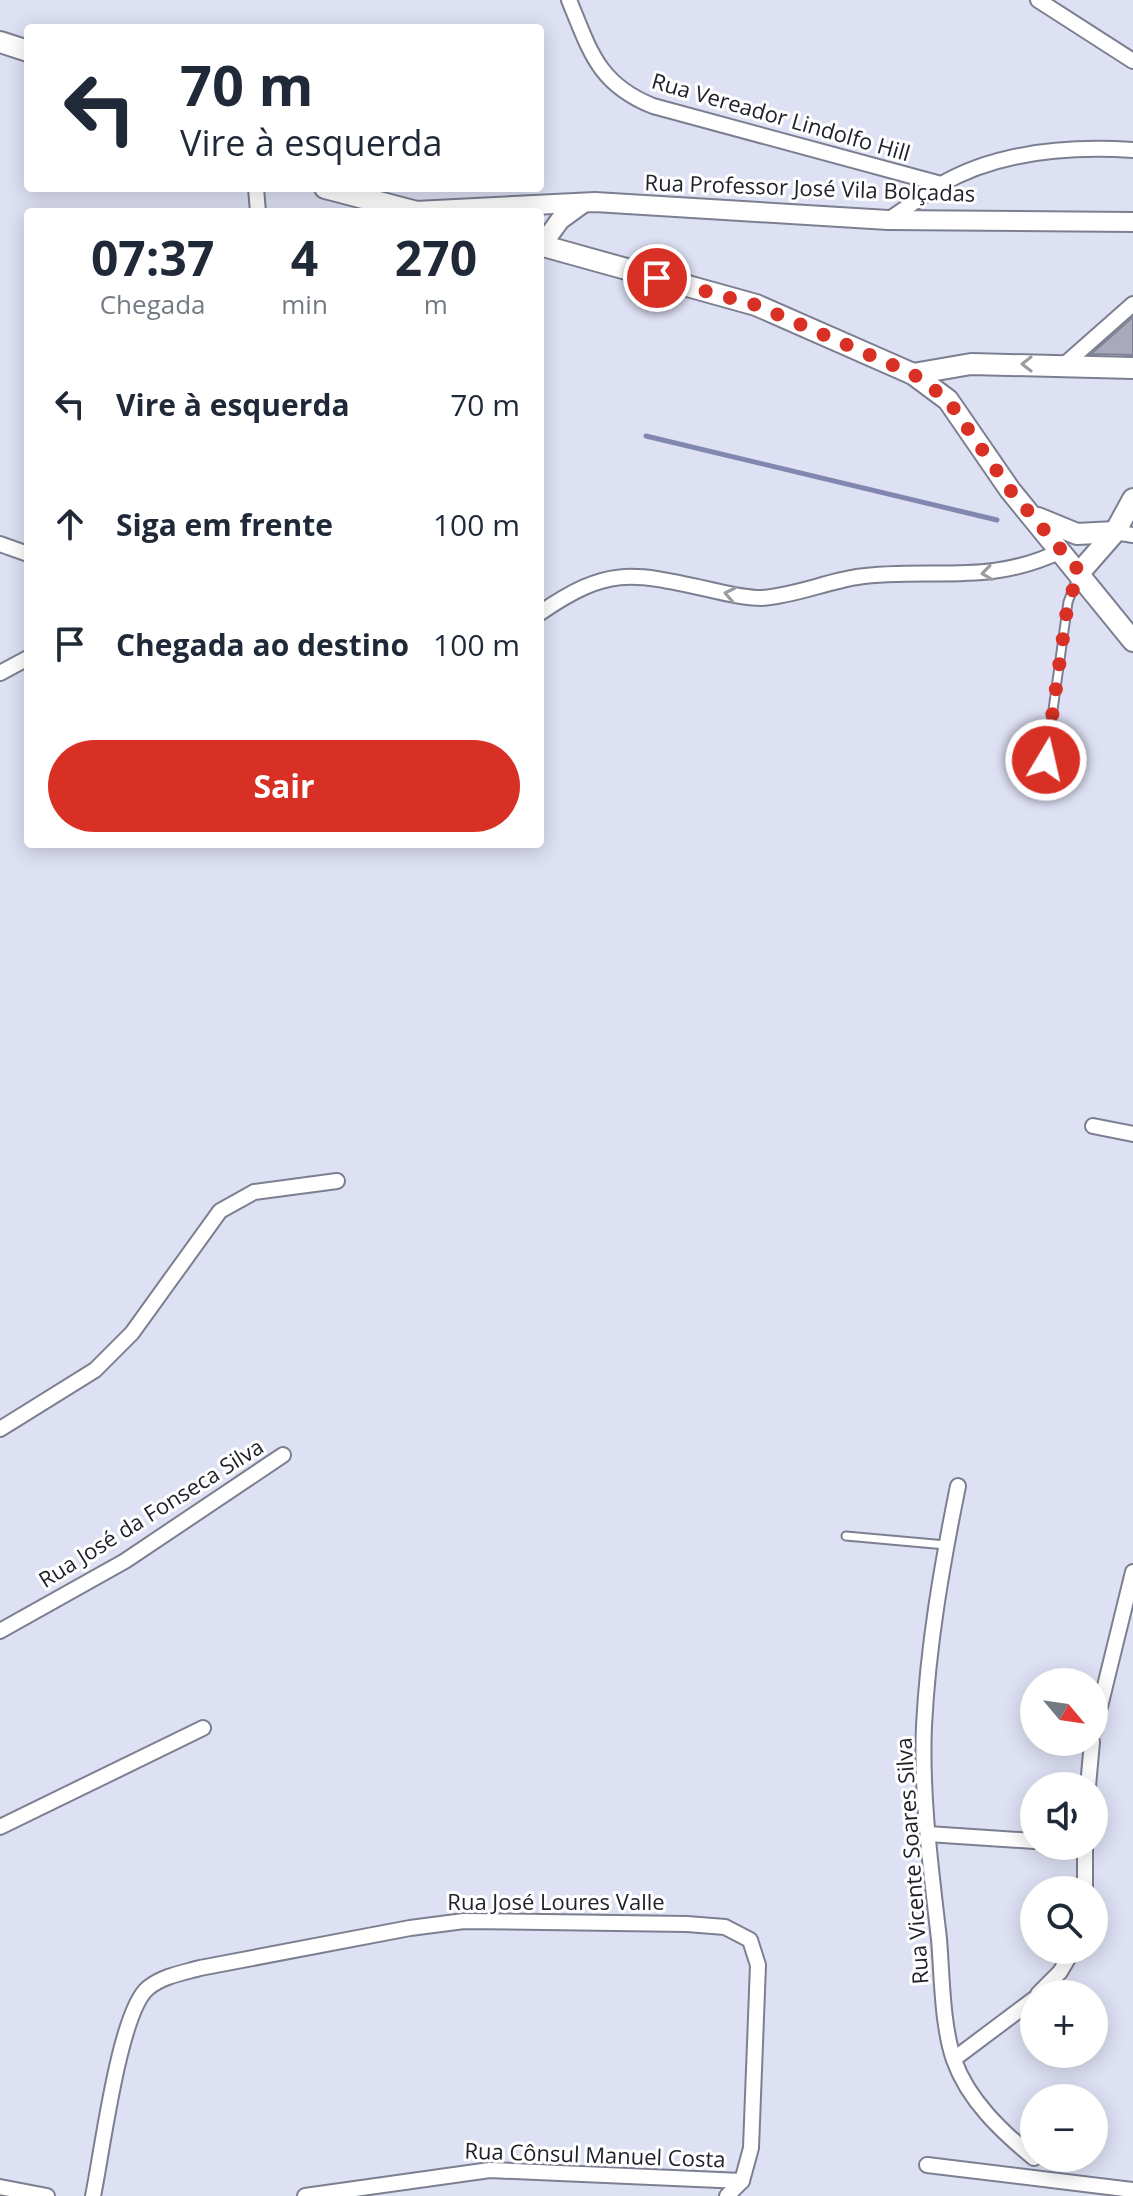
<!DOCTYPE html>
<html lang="pt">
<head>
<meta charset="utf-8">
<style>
	:root { --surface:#fff; --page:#f2f2f3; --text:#1f2937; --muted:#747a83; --accent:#d93025 }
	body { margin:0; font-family:"Open Sans",sans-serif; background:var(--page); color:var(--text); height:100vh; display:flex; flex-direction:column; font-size:30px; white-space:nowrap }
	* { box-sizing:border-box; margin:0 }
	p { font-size:26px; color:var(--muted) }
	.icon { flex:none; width:44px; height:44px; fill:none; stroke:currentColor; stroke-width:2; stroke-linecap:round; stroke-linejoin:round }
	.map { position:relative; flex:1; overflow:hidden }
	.details { position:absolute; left:24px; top:208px; width:520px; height:640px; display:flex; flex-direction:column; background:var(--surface); border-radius:8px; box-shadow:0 4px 20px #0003 }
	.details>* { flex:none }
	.guide { position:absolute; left:24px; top:24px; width:520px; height:168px; border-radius:8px; box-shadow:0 4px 20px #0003; background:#fff; color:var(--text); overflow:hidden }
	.needle { width:52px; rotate:119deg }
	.controls { position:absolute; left:1020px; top:1668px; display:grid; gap:16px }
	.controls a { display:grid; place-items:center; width:88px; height:88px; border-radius:50%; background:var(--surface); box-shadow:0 4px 20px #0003; font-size:40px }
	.pin { position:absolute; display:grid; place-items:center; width:68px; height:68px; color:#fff; margin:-34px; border:4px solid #fff; border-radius:50%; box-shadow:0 2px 8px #0007 }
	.me { position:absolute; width:88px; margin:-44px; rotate:9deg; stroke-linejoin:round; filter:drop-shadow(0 0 6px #0008) }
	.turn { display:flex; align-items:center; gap:28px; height:168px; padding:0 24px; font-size:36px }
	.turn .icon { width:104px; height:104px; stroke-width:2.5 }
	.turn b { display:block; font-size:56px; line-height:68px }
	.eta { display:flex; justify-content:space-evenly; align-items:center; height:136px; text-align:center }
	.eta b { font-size:48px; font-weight:700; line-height:56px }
	.action { display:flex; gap:16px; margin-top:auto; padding:16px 24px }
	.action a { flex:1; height:92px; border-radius:48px; background:var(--accent); color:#fff; font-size:32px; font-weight:700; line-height:92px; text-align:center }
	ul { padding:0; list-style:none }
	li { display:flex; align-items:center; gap:24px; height:120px; padding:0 24px }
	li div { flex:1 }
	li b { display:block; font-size:30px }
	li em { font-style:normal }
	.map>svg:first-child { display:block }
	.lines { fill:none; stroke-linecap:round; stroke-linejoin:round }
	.stream { stroke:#8287af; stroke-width:5 }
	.building { fill:#a8aabc; stroke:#7f8293; stroke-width:2 }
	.service-casing { stroke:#7c7f90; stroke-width:11 }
	.minor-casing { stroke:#7c7f90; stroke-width:18 }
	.tertiary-casing { stroke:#7c7f90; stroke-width:22 }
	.secondary-casing { stroke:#7c7f90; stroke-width:24 }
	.service { stroke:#fff; stroke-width:7 }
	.minor { stroke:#fff; stroke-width:14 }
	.tertiary { stroke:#fff; stroke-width:18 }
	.secondary { stroke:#fff; stroke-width:20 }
	.oneway { stroke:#9b9c9f }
	.route { stroke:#d93025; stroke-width:14; stroke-dasharray:0 25.2 }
	.labels { text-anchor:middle; stroke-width:6; stroke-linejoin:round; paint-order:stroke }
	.street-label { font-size:22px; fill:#212229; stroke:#fff }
</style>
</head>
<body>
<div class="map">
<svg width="1133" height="2196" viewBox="0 0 1133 2196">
	<rect width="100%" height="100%" fill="#dee1f4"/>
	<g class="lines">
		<polyline class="stream" points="646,436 997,520"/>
	</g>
	<polygon class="building" points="1133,317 1133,355 1091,354"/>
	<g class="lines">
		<g class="service-casing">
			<g id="service">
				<polyline points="1046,760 1068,602 1077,578"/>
				<polyline points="846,1536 946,1545"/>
			</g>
		</g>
		<g class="minor-casing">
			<g id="minor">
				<path d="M569,0C590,51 598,84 653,106L941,184"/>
				<polyline points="1038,0 1133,61"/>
				<polyline points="256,188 258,212"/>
				<path d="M888,220C905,209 922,196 940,185C996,152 1069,146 1133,150"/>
				<polyline points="1065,364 1133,304"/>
				<polyline points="1115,532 1133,535"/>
				<polyline points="0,544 28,554"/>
				<path d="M540,613C607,567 630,572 707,589C725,593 742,598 761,598C794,596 825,582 857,577C931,567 988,586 1061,551"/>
				<polyline points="0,673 28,658"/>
				<polyline points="1093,1126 1133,1134"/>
				<polyline points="0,1429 95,1370 132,1333 220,1211 254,1192 337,1181"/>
				<path d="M958,1486C942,1565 928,1645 924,1726C921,1797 931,1869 939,1939C942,1975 942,2026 954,2060C968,2100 1002,2132 1034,2158"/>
				<polyline points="0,1631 125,1561 283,1455"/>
				<polyline points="1094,1731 1133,1572"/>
				<polyline points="1088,1786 1092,1742"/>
				<polyline points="0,1827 203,1728"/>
				<polyline points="928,1834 1034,1841"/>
				<polyline points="1085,1846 1085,1890"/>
				<polyline points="1038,1994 1060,1972 1073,1950"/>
				<polyline points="954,2059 1034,1999"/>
				<polyline points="927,2165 1133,2190"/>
				<polyline points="0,2187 47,2196"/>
				<path d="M93,2196C102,2154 119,2012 148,1988C163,1976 182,1973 200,1968L410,1928L464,1921L687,1924L725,1927L750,1940L758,1965L751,2148L742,2181L727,2196"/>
				<polyline points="305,2196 490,2170 742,2181"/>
			</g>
		</g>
		<g class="tertiary-casing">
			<g id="tertiary">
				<polyline points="415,211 595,202 888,220 1133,222"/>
				<polyline points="542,245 560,220 582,204"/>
			</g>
		</g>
		<g class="secondary-casing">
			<g id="secondary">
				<polyline points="0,42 28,51"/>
				<polyline points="325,188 417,212"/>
				<polyline points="540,245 756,305 913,374 948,400 1010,490 1133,641"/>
				<polyline points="913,374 971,364 1133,368"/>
				<polyline points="1038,518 1077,534 1115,532"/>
				<polyline points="1080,572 1115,532 1133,499"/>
			</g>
		</g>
		<use href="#service" class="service"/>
		<use href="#minor" class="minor"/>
		<use href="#tertiary" class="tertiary"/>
		<use href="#secondary" class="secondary"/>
	</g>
	<defs><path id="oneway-chevron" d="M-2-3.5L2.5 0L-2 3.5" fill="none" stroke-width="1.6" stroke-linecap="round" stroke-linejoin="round" transform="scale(2)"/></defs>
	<g class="oneway">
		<use href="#oneway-chevron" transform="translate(1027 364) rotate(-180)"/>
		<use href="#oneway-chevron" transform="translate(987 573) rotate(172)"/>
		<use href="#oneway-chevron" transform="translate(730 594) rotate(-169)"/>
	</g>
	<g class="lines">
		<polyline class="route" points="657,278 756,305 913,374 948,400 1010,490 1080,572 1068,602 1046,760"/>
	</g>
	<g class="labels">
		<g class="street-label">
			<text transform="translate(781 117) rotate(16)" y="8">Rua Vereador Lindolfo Hill</text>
			<text transform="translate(810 188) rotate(2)" y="8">Rua Professor José Vila Bolçadas</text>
			<text transform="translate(151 1513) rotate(-32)" y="8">Rua José da Fonseca Silva</text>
			<text transform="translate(912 1861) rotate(-94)" y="8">Rua Vicente Soares Silva</text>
			<text x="556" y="1910">Rua José Loures Valle</text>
			<text transform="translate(595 2155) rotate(2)" y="8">Rua Cônsul Manuel Costa</text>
		</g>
	</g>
</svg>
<div class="controls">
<a><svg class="needle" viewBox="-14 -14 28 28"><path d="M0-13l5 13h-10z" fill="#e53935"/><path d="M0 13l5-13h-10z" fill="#747a83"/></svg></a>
<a><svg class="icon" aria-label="sound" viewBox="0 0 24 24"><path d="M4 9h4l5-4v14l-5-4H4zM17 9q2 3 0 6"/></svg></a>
<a><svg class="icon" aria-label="search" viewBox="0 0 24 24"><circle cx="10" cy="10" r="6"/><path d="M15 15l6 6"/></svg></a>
<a>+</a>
<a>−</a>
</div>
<div class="pin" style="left:657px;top:278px;background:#d93025"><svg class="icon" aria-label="arrive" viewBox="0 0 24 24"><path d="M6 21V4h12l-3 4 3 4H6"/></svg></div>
<svg class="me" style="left:1046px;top:760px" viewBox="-20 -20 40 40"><circle r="17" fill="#d93025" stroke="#fff" stroke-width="3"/><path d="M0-11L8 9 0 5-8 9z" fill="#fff"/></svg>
<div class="guide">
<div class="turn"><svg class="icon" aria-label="left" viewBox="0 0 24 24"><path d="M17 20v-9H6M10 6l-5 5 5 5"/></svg><div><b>70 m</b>Vire à esquerda</div></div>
</div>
<section class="details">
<div class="eta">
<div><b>07:37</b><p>Chegada</p></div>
<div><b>4</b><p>min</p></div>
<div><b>270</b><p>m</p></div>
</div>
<ul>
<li><svg class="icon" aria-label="left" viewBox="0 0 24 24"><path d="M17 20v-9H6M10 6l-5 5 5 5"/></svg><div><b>Vire à esquerda</b></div><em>70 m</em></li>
<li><svg class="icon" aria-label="ahead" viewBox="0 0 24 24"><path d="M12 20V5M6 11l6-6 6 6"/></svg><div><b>Siga em frente</b></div><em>100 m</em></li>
<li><svg class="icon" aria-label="arrive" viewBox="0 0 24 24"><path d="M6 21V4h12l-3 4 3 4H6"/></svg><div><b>Chegada ao destino</b></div><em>100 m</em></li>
</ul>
<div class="action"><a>Sair</a></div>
</section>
</div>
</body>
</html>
